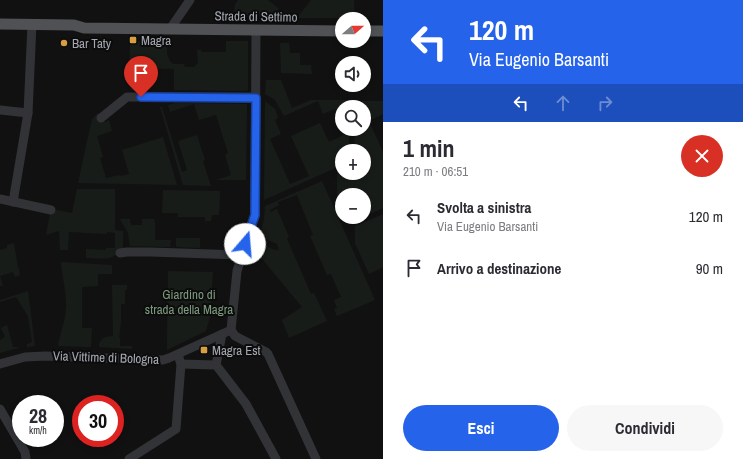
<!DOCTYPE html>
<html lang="it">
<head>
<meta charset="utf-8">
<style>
	:root { --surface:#fff; --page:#f7f7f7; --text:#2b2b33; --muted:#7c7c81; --accent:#2563eb }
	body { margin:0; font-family:"Archivo Narrow",sans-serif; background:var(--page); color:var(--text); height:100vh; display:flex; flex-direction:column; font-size:15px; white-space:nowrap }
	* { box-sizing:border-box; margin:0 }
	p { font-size:13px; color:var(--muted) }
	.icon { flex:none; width:22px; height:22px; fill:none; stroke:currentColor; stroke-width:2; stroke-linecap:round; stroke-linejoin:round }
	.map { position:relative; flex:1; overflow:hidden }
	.drawer { display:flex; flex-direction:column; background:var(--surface); width:360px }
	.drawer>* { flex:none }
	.top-card { background:#2563eb; color:#fff; overflow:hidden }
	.needle { width:26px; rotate:70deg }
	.fabs { position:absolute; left:335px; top:12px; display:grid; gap:8px }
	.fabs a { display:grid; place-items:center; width:36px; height:36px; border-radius:50%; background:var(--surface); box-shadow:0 2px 6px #0003; font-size:20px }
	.speed { position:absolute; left:12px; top:395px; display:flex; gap:8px; font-size:20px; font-weight:700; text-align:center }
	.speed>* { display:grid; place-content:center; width:52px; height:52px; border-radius:50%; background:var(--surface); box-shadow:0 2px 6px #0003; line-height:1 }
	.speed small { font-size:10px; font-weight:400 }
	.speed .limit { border:6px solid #d22; background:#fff; color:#111 }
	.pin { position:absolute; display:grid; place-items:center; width:34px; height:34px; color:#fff; margin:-41px -17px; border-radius:50% 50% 50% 0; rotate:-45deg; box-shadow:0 0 4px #0007 }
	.pin .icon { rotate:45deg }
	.me { position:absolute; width:44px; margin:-22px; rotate:18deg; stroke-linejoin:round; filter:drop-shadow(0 0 3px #0008) }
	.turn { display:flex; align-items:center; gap:14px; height:84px; padding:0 20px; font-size:18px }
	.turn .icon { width:52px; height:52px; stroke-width:2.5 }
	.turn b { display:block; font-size:28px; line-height:34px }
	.lanes { display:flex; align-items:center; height:38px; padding:0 20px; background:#0003; justify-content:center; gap:20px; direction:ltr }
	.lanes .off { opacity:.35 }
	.round { display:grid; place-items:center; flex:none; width:42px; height:42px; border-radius:21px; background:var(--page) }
	.overview { display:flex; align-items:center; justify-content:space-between; height:68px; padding:0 20px }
	h1 { font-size:24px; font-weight:800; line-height:30px }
	.cta { display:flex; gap:8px; margin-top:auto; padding:8px 20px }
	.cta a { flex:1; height:46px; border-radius:24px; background:var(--accent); color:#fff; font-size:16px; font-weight:800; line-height:46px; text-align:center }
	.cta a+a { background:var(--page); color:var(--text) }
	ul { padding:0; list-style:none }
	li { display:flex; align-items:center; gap:12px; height:52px; padding:0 20px }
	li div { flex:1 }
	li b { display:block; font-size:15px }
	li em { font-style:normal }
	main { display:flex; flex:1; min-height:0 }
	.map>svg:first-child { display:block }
	.green { fill:#181c18 }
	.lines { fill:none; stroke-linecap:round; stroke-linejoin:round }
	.minor { stroke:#323337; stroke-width:9 }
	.major { stroke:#4f5155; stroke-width:11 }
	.route-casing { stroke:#184099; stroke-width:10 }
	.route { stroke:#2563eb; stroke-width:7 }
	.poi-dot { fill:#d99e42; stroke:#0c0c0d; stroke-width:1.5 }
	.labels { text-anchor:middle; stroke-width:4; stroke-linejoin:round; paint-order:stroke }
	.street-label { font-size:13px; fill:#a4a9b1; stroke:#0c0c0d }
	.poi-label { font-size:13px; fill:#a4a9b1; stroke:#0c0c0d; text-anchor:start }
	.park-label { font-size:13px; fill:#7d9a7d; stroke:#0c0c0d }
</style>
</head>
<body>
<main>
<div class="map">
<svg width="383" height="459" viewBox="0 0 383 459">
	<rect width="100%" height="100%" fill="#111112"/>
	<g class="green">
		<polygon points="238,0 268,0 278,8 278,16 234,15 235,5"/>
		<polygon points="311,0 354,0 355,18 297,18"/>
		<path d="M130,41L167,42C167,51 166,58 173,64H184L185,67H194L198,63L197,50H201L202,52H226V41H248V91L174,90V69L134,68V90H131L129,83Z"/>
		<polygon points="280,43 289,43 290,53 300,53 300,65 311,65 312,74 281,73"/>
		<polygon points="266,80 281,80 292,108 311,100 348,100 348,107 342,107 342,123 335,109 323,114 318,101 284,116 275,100 265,94"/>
		<polygon points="265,101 275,109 278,118 275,120 281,134 270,139 290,184 309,176 291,136 320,123 329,142 346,134 344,129 349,129 349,151 342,151 342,165 264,200"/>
		<polygon points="354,101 383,101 383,114 369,121 383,152 383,208 364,217 364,195 342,195 342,213 337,202 337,173 342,170 342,173 364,173 364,151 355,151 354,129 364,129 364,107 354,107"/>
		<polygon points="176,103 247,104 246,180 216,180 231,175 225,155 228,153 216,115 199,120 194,104 170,112 168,105"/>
		<polygon points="160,107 162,107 182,172 187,170 178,141 197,135 205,160 203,161 211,186 183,185"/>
		<polygon points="98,113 105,122 109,120 112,131 97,136 103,157 100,158 106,178 119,175 120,176 129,174 122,150 163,137 177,185 78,183 91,123 93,118"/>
		<polygon points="322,181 375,300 337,316 334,309 337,308 334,300 341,297 331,274 327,275 310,236 313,235 297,195 278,202 279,205 270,210 271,212 277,209 289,237 287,239 311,294 314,293 327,321 289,338 282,320 302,307 254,249 257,242 275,250 279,250 277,244 259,236 264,220 265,206"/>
		<path d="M77,189H115V230L123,231V249H117V254C109,261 96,258 86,258V249L106,250V248H115V233L107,232V234L69,232L68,250H60L59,231L46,235L50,213H53L57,210L72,213Z"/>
		<polygon points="163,190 220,191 219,215 212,215 211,221 205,221 205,217 178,217 178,213 162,213"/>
		<polygon points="383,214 383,267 369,274 355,243 355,226"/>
		<polygon points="120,219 130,219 131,225 142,225 142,219 154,219 155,223 155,240 171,240 170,247 130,246 128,233"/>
		<polygon points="176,238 200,238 200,248 176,247"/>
		<polygon points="14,243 18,268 19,268 20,275 15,277 13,272 0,276 3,286 0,286 0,250 7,248 7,245"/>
		<path d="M61,262L112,265V274H98V286L82,287V328H92L91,347L58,346C60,334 65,322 66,309C67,293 62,278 61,262Z"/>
		<polygon points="168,271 213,272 210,317 206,331 167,350"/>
		<path d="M112,285H127V290H125V304H121V321L119,338H120V346H132V349L99,347C99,339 105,336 113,336Z"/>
		<polygon points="28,291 35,346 27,347 27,344 32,342 28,316 16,297 0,302 0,300"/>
		<polygon points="7,325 13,347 18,347 18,348 0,353 0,340 5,337 1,328"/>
	</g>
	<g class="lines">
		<g class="minor">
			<polyline points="170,29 190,0"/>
			<polyline points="0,110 28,113"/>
			<polyline points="101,118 127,97 256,97"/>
			<polyline points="0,199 51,210"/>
			<polyline points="13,202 28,113 32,24"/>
			<polyline points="120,253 127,252 151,252 241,255"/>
			<polyline points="231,330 237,271 255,215 255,207 256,30"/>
			<polyline points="231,330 235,336 266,352 268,354 316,459"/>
			<polyline points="0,364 25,357 45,356 163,360 169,358 231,330"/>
			<polyline points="181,364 216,365 246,404 276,459"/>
			<polyline points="216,365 222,334"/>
			<polyline points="0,409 25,452 26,459"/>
			<polyline points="129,459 176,429 181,364 179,358"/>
		</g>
		<g class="major">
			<polyline points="0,24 74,25 84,28 342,31"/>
			<polyline points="364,31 383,31"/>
		</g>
	</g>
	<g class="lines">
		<g class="route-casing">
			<polyline id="route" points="141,97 256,98 255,207 255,215 245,244"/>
		</g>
		<use href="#route" class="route"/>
	</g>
	<g class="poi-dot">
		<rect x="129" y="36" width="8" height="8" rx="2"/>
		<circle cx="64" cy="43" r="4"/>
		<rect x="200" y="346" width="8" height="8" rx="2"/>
	</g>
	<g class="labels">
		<g class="street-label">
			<text transform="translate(256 16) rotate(1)" y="5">Strada di Settimo</text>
			<text transform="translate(106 357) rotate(2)" y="5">Via Vittime di Bologna</text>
		</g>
		<g class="poi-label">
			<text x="141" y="45">Magra</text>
			<text x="72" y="48">Bar Taty</text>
			<text x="212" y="355">Magra Est</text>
		</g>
		<g class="park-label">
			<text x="189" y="299">Giardino di<tspan x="189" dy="15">strada della Magra</tspan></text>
		</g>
	</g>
</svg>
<div class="fabs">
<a><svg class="needle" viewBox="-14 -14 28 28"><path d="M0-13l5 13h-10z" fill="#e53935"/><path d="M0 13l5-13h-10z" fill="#7c7c81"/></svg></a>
<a><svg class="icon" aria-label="sound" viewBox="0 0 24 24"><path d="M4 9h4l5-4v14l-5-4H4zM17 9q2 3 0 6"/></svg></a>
<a><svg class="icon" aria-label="search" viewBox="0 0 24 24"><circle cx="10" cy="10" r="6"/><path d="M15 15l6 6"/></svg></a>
<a>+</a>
<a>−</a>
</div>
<div class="speed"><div>28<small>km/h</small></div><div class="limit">30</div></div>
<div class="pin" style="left:141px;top:97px;background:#d93025"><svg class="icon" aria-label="arrive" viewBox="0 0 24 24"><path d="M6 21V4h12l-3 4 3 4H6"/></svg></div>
<svg class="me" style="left:245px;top:244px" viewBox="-20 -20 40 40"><circle r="19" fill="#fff"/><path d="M0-13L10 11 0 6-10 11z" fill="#2563eb"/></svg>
</div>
<section class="drawer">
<div class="top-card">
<div class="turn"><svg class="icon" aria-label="left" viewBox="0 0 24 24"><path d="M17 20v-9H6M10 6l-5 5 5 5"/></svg><div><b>120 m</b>Via Eugenio Barsanti</div></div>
<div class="lanes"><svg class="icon" aria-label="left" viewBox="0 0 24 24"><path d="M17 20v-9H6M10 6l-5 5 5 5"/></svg><svg class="icon off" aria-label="ahead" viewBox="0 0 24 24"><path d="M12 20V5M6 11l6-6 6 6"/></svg><svg class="icon off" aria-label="right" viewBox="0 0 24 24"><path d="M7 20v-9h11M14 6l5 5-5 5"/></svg></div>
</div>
<div class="overview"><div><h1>1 min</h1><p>210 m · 06:51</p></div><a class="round" style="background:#d93025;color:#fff"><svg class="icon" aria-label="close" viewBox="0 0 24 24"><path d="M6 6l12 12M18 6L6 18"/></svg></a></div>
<ul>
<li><svg class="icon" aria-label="left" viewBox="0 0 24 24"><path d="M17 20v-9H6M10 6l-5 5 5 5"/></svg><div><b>Svolta a sinistra</b><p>Via Eugenio Barsanti</p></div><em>120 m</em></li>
<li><svg class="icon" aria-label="arrive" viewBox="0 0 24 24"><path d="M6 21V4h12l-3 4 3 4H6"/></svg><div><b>Arrivo a destinazione</b></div><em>90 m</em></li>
</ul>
<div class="cta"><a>Esci</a><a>Condividi</a></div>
</section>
</main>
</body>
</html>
